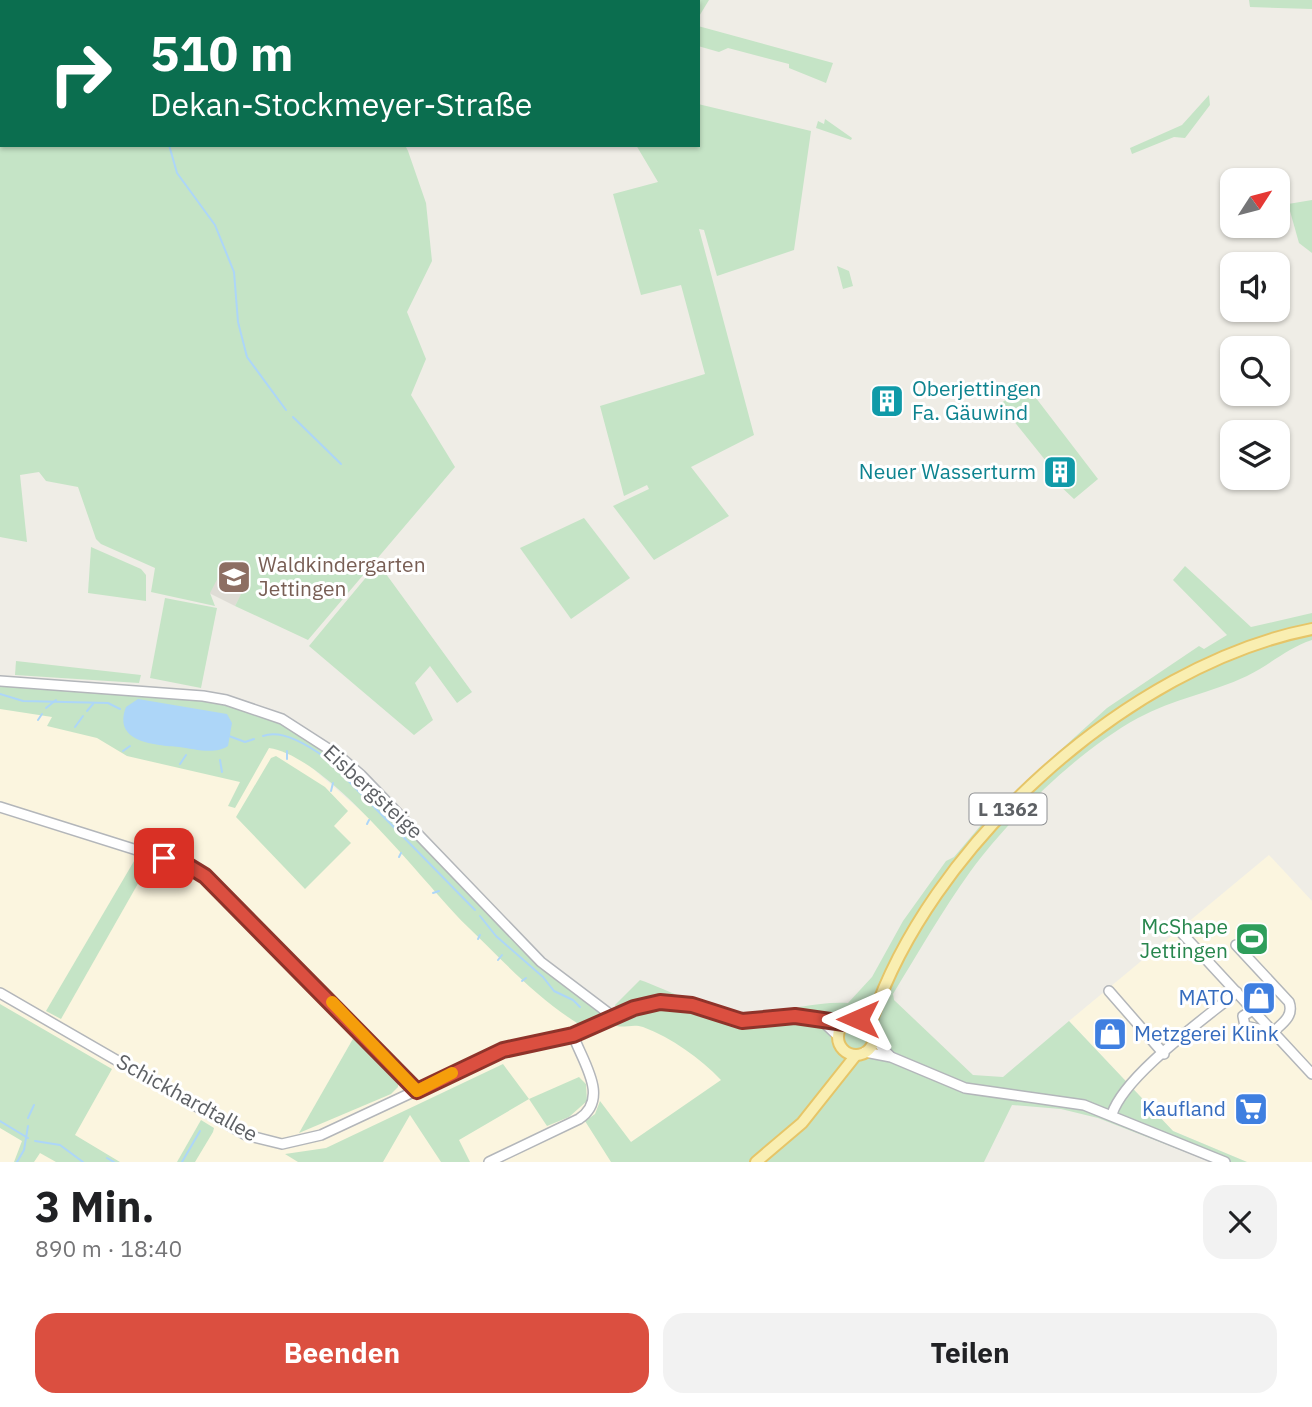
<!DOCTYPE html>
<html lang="de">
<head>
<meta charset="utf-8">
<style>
	:root { --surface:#fff; --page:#f2f2f2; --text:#202124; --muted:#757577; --accent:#db4f40 }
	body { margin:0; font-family:"IBM Plex Sans",sans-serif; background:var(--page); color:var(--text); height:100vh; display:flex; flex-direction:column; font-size:26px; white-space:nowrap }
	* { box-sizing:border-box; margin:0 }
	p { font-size:23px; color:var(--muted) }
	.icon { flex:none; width:38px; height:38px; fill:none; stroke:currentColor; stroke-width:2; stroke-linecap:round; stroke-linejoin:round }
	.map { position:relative; height:1162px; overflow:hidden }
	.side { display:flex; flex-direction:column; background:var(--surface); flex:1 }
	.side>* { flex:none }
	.top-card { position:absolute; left:0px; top:0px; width:700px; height:147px; box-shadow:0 2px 5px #0004; background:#0b6e4f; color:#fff; overflow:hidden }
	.needle { width:46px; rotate:54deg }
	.tools { position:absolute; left:1220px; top:168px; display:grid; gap:14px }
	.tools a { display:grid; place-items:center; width:70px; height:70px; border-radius:14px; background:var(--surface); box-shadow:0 2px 5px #0004; font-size:35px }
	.pin { position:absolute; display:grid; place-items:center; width:60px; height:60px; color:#fff; margin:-30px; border-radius:14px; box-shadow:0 4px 10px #0006 }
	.me { position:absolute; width:77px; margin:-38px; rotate:270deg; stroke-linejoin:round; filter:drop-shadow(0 0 5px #0008) }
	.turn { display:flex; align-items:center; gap:24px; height:147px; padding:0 35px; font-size:32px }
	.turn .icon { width:91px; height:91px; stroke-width:2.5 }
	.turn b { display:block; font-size:49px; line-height:60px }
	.round { display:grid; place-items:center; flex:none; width:74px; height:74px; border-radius:21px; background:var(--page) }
	.summary { display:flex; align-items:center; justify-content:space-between; height:119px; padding:0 35px }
	h1 { font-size:42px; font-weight:700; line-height:52px }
	.primary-button { display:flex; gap:14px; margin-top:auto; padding:14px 35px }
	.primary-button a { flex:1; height:80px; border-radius:21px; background:var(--accent); color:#fff; font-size:28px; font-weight:700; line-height:80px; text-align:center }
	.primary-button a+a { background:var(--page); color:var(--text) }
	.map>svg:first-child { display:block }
	.commercial { fill:#fbf5df }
	.education { fill:#dedcd5 }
	.green { fill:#c5e4c6 }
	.water { fill:#add6f8 }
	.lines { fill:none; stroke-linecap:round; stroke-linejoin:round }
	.stream { stroke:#add6f8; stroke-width:2 }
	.minor-casing { stroke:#b3b6ba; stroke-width:12 }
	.major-casing { stroke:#e6c568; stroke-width:14 }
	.minor { stroke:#fff; stroke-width:9 }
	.major { stroke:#f9eeb1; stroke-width:10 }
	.route-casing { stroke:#8e332a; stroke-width:18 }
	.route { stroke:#db4f40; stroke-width:12 }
	.slow { stroke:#f59e0b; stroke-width:12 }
	.labels { text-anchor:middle; stroke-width:6; stroke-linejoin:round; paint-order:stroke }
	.shield { fill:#fff; stroke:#8e9093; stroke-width:2 }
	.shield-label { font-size:19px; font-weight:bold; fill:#5e6165 }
	.culture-label { font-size:21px; fill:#0d838f; stroke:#fff; text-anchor:start }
	.education-label { font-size:21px; fill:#785e54; stroke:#fff; text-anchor:start }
	.street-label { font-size:21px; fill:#5e6165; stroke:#fff }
	.leisure-label { font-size:21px; fill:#27864d; stroke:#fff; text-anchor:end }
	.shop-label { font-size:21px; fill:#366cbe; stroke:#fff; text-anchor:end }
</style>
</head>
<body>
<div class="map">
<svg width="1312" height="1162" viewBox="0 0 1312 1162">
	<rect width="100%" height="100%" fill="#efede6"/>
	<g class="commercial">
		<polygon points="0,684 243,708 550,975 580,998 617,1020 673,1006 735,1024 752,1026 793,1021 743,1162 0,1162"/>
		<polygon points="1269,855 1312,901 1312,1162 1247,1162 1173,1131 1069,1021"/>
	</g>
	<polygon class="education" points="239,535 265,549 235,606 209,593"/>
	<g class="green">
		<polygon points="0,0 323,2 2,2 2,145 405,145 408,151 426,203 432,261 407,312 426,359 411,395 455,467 308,640 235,606 246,584 222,570 210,593 215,606 151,592 155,568 101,544 96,539 78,487 46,481 39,472 20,475 27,542 0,537"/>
		<polygon points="605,0 709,0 698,18 698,2 603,2"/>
		<polygon points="1249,0 1312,0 1312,9 1250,7"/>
		<polygon points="698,26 833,63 826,83 789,68 789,64 728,48 719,52 698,46"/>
		<polygon points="1209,95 1210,105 1185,138 1174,137 1132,154 1130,148 1182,125"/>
		<polygon points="698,104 811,131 794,250 717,276 704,230 699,229 754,435 691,467 729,516 654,560 613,506 649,489 647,485 624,496 600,406 705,374 681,285 641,295 613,194 658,182 636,145 698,145"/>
		<polygon points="825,119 852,138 851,140 816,128 818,121 824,124"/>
		<polygon points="1312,200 1312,253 1299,243 1288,204"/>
		<polygon points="837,266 849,271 853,286 843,289"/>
		<polygon points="1026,385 1098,479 1074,499 1058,484 1065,475 1065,469 1060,467 1054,471 1000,404"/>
		<circle cx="881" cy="396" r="9"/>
		<polygon points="584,518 630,578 571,619 520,548"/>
		<polygon points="91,547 141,569 146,575 146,601 88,593"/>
		<polygon points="378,563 472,692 457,703 430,666 415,683 433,720 414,735 309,646"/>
		<path d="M1185,566L1251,627L1312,613V640C1287,648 1270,665 1247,676C1211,693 1173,699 1138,718C1078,751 1010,817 970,872C942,911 918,953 893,994L894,1000L973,1075L1003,1077L1069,1021L1173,1131L1247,1162H1211L1098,1118L1061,1109L1012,1105L984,1162H611L585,1121L595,1114L600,1101L631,1142L721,1080C700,1058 672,1038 643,1027C632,1023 621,1030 612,1024C623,1019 635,1012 646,1008C678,998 706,1019 736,1025C759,1029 783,1021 806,1021L807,1013L739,1016L673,997L641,1001L617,1011L615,1005L640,980C666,989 713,1013 739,1014C776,1015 810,1001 848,1003L872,977L903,921L946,861L954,857L992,812L1107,708L1199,646L1204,649L1227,635L1173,580Z"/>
		<polygon points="165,598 217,608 201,688 150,678"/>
		<polygon points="16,661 141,675 139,683 15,675"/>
		<path d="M0,684C84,690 204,685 280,722C308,736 335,758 358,778L550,975L607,1014V1017L578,1027L577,1023C536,997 503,961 469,928C423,883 330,757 269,748L235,808L228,806L240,782L127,756L97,738L47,726L52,717L0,709Z"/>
		<polygon points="276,756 325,787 348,811 334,826 351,843 305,889 236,817 271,758"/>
		<polygon points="137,856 149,860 144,873 61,1019 46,1011"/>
		<polygon points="0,1004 112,1069 75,1135 120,1162 56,1162 40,1153 34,1162 14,1162 22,1141 0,1128"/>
		<polygon points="354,1037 398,1080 398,1087 391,1094 299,1133"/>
		<polygon points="503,1064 529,1099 579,1077 586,1084 587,1101 569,1117 547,1126 529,1099 459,1140 470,1162 441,1162 410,1115 383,1162 298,1162 285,1154 326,1148"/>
		<polygon points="201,1120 214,1128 213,1132 195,1162 177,1162"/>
	</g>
	<path class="water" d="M138,699L227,714L232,723L228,746C215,755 194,749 179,747C156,745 112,743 126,707Z"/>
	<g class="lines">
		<g class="stream">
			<polyline points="117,0 118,2"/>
			<polyline points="169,145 177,173 215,225 234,272 238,322 247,357 286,410"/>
			<polyline points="293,417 341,464"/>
			<polyline points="0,694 23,701 108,703 120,709"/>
			<polyline points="46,708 56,700"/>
			<polyline points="87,711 93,704"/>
			<polyline points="38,720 42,714"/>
			<polyline points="75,727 83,716"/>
			<polyline points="229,736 245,742 254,739"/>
			<path d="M263,736C283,729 309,746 326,758L475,910"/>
			<polyline points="123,751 130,746"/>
			<polyline points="287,759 287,751"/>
			<polyline points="220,760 222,772"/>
			<polyline points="180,764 186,755"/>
			<polyline points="331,791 333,783"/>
			<polyline points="367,824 369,820"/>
			<polyline points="399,857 401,853"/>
			<polyline points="433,893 439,891"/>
			<polyline points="480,916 496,936 543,977 554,991 573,1000 580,1007"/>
			<polyline points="478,939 480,935"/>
			<polyline points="498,960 502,955"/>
			<polyline points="522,981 526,978"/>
			<polyline points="28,1118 34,1105"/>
			<polyline points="0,1121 28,1138"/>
			<polyline points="35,1141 60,1145 83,1162"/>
			<polyline points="107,1158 114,1162"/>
			<polyline points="17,1162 24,1150 28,1126"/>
			<polyline points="182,1162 200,1131"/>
		</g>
		<g class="minor-casing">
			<g id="minor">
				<polyline points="0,681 203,696 226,700 282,719 338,755 361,775 541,962 615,1018"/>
				<polyline points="0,807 197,869 417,1091"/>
				<polyline points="1178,929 1312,1074"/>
				<path d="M1236,945L1289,1002C1294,1016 1283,1023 1273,1032"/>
				<polyline points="1109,991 1164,1054"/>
				<polyline points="0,993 246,1135 282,1144 321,1135 503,1050 590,1030 647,1004 674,1001 742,1021 795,1016 844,1023"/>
				<polyline points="1253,1010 1243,1016 1245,1026 1273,1032"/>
				<polyline points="821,1020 838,1036"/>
				<polyline points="873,1038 890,1056"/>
				<polyline points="865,1052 891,1057 965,1088 1084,1105 1225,1162"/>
				<path d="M1112,1114C1125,1075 1203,1020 1237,992"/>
				<path d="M489,1162L579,1119C610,1098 583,1063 573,1035"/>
			</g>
		</g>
		<g class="major-casing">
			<g id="major">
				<circle cx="856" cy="1037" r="18"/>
				<path d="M870,1026C926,848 1128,665 1312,629"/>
				<polyline points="756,1162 802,1123 856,1055"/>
			</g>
		</g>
		<use href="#minor" class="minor"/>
		<use href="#major" class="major"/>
	</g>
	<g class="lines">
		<g class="route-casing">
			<polyline id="route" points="164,858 187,865 205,876 417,1091 503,1050 573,1035 634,1008 660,1002 692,1005 742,1021 795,1016 844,1023 858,1019"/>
		</g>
		<use href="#route" class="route"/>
		<polyline class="slow" points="332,1002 417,1091 452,1073"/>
	</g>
	<defs>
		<g id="building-square" transform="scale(1.75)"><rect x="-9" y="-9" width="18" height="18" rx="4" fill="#0f9aa8" stroke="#fff"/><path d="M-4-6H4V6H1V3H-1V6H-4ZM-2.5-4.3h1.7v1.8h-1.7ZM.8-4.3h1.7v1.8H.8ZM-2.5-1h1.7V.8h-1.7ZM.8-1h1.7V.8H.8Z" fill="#fff"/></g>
		<g id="school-square" transform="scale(1.75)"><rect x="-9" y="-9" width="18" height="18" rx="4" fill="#8d6e63" stroke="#fff"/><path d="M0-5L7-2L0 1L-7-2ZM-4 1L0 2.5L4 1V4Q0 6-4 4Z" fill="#fff"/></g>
		<g id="stadium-square" transform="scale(1.75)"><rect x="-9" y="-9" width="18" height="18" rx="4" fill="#2e9e5b" stroke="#fff"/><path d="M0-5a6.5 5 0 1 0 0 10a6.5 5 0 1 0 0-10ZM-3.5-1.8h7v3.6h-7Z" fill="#fff"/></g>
		<g id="shop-square" transform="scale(1.75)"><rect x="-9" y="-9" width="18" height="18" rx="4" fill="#3f7fe0" stroke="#fff"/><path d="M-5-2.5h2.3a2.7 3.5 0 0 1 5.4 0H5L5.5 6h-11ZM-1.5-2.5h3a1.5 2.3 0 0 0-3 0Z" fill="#fff"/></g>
		<g id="supermarket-square" transform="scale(1.75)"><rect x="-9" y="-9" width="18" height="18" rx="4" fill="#3f7fe0" stroke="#fff"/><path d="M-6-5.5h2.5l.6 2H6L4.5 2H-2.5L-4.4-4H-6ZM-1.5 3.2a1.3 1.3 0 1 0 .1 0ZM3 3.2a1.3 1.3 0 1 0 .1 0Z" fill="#fff"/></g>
	</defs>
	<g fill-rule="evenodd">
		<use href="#building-square" x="887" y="401"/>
		<use href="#building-square" x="1060" y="472"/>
		<use href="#school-square" x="234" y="577"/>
		<use href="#stadium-square" x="1252" y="939"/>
		<use href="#shop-square" x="1259" y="998"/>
		<use href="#shop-square" x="1110" y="1034"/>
		<use href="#supermarket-square" x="1251" y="1109"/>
	</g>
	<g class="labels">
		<rect class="shield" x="969.5" y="793.5" width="77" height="31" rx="5"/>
		<g class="shield-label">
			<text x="1008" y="816">L 1362</text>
		</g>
		<g class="culture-label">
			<text x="912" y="396">Oberjettingen<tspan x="912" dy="24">Fa. Gäuwind</tspan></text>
			<text x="1036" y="479" text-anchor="end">Neuer Wasserturm</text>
		</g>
		<g class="education-label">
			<text x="258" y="572">Waldkindergarten<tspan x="258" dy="24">Jettingen</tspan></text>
		</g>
		<g class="street-label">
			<text transform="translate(373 792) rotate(43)" y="7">Eisbergsteige</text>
			<text transform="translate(187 1098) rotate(29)" y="7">Schickhardtallee</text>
		</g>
		<g class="leisure-label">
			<text x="1228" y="934">McShape<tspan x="1228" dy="24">Jettingen</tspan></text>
		</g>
		<g class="shop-label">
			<text x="1234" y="1005">MATO</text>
			<text x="1134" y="1041" text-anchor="start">Metzgerei Klink</text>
			<text x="1226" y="1116">Kaufland</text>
		</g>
	</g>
</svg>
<div class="tools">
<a><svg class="needle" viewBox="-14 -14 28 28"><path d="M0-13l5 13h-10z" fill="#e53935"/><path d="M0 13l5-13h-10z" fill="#757577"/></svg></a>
<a><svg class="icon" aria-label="sound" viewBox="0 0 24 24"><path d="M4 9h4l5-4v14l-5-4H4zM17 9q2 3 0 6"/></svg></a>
<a><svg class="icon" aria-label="search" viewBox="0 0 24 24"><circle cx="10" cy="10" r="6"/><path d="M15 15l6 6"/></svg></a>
<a><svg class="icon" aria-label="layers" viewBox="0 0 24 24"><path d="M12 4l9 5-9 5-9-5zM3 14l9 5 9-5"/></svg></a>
</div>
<div class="pin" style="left:164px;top:858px;background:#d93025"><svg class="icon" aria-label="arrive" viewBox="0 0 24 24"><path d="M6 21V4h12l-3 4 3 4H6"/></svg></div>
<svg class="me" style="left:858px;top:1019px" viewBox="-20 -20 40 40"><path d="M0-17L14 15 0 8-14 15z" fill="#db4f40" stroke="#fff" stroke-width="4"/></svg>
<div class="top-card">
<div class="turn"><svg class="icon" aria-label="right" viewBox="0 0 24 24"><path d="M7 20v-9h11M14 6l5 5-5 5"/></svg><div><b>510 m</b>Dekan-Stockmeyer-Straße</div></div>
</div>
</div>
<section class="side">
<div class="summary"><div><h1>3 Min.</h1><p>890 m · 18:40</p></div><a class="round"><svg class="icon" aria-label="close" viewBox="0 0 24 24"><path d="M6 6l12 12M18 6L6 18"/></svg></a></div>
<div class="primary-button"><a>Beenden</a><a>Teilen</a></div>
</section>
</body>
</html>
